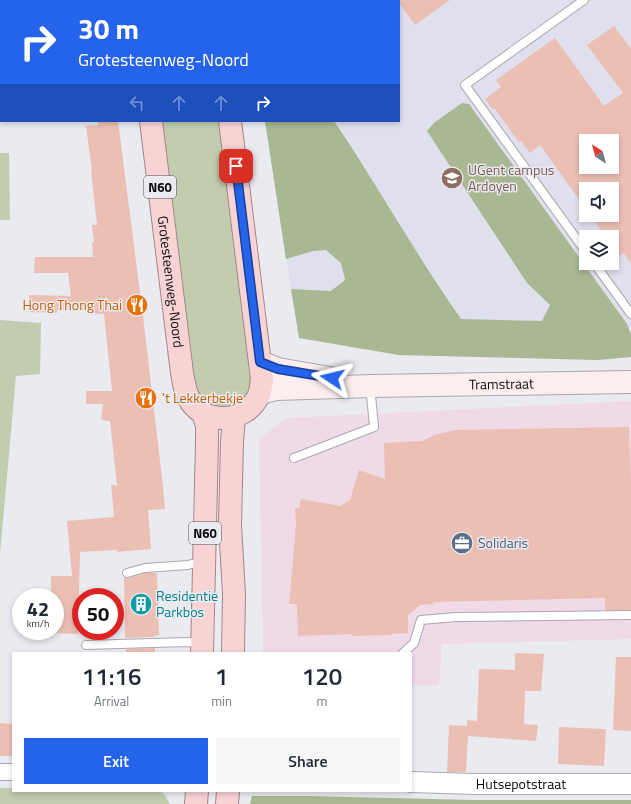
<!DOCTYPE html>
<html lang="en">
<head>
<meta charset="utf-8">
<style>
	:root { --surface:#fff; --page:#f6f6f7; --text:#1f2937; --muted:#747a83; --accent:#2563eb }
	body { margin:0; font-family:"Titillium Web",sans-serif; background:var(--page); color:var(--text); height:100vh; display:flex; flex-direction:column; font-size:15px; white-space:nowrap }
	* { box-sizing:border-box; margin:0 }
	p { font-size:13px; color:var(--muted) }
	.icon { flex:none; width:22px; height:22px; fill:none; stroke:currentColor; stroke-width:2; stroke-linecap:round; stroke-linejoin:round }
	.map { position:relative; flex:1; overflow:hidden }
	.drawer { position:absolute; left:12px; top:652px; width:400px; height:140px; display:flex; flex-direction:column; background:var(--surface); border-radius:0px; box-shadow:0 2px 6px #0003 }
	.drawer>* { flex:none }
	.banner { position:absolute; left:0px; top:0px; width:400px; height:122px; box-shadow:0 2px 6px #0003; background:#2563eb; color:#fff; overflow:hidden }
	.needle { width:26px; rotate:324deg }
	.buttons { position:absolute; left:579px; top:134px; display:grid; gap:8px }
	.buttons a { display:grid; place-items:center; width:40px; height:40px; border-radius:0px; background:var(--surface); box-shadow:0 2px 6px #0003; font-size:20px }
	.speed { position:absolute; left:12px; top:588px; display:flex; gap:8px; font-size:20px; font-weight:700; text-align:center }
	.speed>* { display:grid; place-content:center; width:52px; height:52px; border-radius:50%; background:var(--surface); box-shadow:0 2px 6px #0003; line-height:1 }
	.speed small { font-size:10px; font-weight:400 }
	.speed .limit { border:6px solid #d22; background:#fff; color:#111 }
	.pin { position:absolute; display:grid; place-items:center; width:34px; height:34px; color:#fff; margin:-17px; border-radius:8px; box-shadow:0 2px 6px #0006 }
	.me { position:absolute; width:44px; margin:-22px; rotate:280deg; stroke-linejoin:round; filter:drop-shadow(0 0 3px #0008) }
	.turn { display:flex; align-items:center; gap:14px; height:84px; padding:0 12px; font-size:18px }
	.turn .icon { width:52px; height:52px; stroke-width:2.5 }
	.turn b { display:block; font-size:28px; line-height:34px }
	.lanes { display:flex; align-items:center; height:38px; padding:0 12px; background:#0003; justify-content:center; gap:20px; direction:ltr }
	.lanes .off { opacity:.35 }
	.eta { display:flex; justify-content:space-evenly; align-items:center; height:68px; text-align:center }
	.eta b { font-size:24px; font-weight:600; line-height:28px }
	.primary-button { display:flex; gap:8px; margin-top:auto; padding:8px 12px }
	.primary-button a { flex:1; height:46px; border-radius:0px; background:var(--accent); color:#fff; font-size:16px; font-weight:600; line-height:46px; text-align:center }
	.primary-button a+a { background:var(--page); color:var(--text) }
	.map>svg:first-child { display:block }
	.commercial { fill:#f0dae8 }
	.built { fill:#dfdfed; fill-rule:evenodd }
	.green { fill:#c2cdb0 }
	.forest { fill:#a9b792 }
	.building { fill:#ecbfb5; fill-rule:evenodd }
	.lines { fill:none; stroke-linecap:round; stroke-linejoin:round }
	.service-casing { stroke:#a8a8ae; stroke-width:10 }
	.minor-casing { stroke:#a8a8ae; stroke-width:18 }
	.tertiary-casing { stroke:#a8a8ae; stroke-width:22 }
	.secondary-casing { stroke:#a8a8ae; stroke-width:24 }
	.trunk-casing { stroke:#a48688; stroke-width:24 }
	.service { stroke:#fff; stroke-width:8 }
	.minor { stroke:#fff; stroke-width:16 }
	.tertiary { stroke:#fff; stroke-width:20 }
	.secondary { stroke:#fceeef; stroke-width:22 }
	.trunk { stroke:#f8d3d4; stroke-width:22 }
	.route-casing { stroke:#184099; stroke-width:10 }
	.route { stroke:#2563eb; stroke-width:7 }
	.labels { text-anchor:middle; stroke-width:3; stroke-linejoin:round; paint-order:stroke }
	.shield { fill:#eaeaf1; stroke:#4f4f52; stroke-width:1 }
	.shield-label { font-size:13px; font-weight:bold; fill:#0c0c0e }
	.education-label { font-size:14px; fill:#785e54; stroke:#eaeaf1; text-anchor:start }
	.street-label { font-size:14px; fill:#0c0c0e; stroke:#eaeaf1 }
	.food-label { font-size:14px; fill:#c56008; stroke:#eaeaf1; text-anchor:end }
	.service-label { font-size:14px; fill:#4e5e75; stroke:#eaeaf1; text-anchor:start }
	.culture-label { font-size:14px; fill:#0d838f; stroke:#eaeaf1; text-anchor:start }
</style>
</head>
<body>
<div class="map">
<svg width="631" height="804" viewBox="0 0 631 804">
	<rect width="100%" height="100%" fill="#eaeaf1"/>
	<polygon class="commercial" points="631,401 631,639 442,644 439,686 411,685 411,653 263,653 259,439 287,418"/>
	<path class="built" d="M257,0H631V357L598,360L399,355L299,338L265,121H399V1ZM586,141H612V167H586ZM586,189H612V215H586ZM586,237H612V263H586Z"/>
	<g class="green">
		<polygon points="0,0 102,0 102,1 1,1 0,64"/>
		<path d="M161,121H221L252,381C250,387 249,394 244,398C230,414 204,409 195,390C194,386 193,381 192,378Z"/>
		<polygon points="0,153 9,153 10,220 0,220"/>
		<polygon points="0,320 41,323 40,374 16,376 0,554"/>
		<polygon points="0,788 13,788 13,791 160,791 164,794 170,804 0,804"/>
	</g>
	<g class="forest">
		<path d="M462,103L469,104L627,324L631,335V357L598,360L399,355L299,338L291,289L331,291L345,280L341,263L326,250L313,251L286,259L265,121H334C378,186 416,255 461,319L542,321L550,305L527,283L427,131L435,122Z"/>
		<polygon points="252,796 307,796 474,800 631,800 631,804 250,804"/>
	</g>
	<g class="building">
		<polygon points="397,0 450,0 415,25 399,3 399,1"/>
		<path d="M614,26L631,49V264L624,253L620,256L612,245V237H606L590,215H612V189H586V209L540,145L530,153L521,141L519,142L494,108L492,109L485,99L501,87L496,80L555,38L604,106L623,93L587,45ZM586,141H612V167H586Z"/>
		<polygon points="98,121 118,121 143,316 163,486 165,509 148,510 151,549 117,552 117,550 80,552 78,634 55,633 55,597 51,597 51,576 72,576 67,521 114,517 111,484 117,486 110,421 101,420 103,404 86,404 86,391 112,391 104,314 87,313 87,311 57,310 57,313 29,312 29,295 71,296 68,273 34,273 35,257 93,257 92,243 94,242 92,225 97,225 91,171 92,171 86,126 98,125"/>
		<polygon points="629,427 631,484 631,610 605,610 605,598 433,602 433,604 420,605 408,615 408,633 391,634 391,635 353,636 352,634 298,636 297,604 289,604 296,525 295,508 299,508 301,499 340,506 350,500 359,470 385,479 384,443 422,441 435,435 455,430"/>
		<polygon points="146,573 157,573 159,635 154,636 154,637 125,638 124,577 128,578"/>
		<polygon points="155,648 155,653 126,653 126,649"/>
		<polygon points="515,653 544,654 541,691 525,691 524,724 538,725 536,741 468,736 466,772 447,772 449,725 467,726 467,720 477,721 479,669 515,670"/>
		<polygon points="616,657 631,657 631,731 613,730"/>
		<polygon points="0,723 13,724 13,756 0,756"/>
		<polygon points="559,727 606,729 604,766 558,764"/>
	</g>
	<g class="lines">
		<g class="service-casing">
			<g id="service">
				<polyline points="584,0 465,85 586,252"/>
				<polyline points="594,263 631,314"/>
				<polyline points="294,458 374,427 371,395 372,387"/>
				<polyline points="127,573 145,568 188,565 203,561"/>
				<polyline points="86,645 186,642 201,643"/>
				<polyline points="403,653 414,643 421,620 456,617 631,615"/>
			</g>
		</g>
		<g class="minor-casing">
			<g id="minor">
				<polyline points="304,1 305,0"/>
				<polyline points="354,1 355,0"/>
				<polyline points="0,772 13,772"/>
			</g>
		</g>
		<g class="tertiary-casing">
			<g id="tertiary">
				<path id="s1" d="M411,782L475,784H631"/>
			</g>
		</g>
		<g class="secondary-casing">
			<g id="secondary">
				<polyline points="260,362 278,369 330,378"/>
				<path id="s2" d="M260,393L276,389L372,386L631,382"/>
			</g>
		</g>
		<g class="trunk-casing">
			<g id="trunk">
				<polyline points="137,0 137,1"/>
				<polyline points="214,0 215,1"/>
				<path id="s3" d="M151,121L182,373C184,383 185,394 191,402C208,426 245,422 258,397C261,392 261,385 262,379L230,121"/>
				<polyline points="202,653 207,441 207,426 203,413"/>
				<polyline points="233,653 234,594 230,525 232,441 234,417"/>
				<polyline points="196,804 197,791"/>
				<polyline points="227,804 228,791"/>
			</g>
		</g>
		<use href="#service" class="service"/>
		<use href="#minor" class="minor"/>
		<use href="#tertiary" class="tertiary"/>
		<use href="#secondary" class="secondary"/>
		<use href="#trunk" class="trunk"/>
	</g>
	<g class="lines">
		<g class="route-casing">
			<polyline id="route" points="236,166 260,362 278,369 332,378"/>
		</g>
		<use href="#route" class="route"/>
	</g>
	<defs>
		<g id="university-disc" transform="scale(1.15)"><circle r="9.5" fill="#8d6e63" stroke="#eaeaf1"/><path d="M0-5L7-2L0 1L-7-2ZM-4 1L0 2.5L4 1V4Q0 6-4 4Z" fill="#fff"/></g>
		<g id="restaurant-disc" transform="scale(1.15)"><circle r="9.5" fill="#e8710a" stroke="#eaeaf1"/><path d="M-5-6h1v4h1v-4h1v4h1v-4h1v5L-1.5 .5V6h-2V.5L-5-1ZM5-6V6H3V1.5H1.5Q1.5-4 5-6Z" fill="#fff"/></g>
		<g id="office-disc" transform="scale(1.15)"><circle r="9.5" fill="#5c6f8a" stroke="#eaeaf1"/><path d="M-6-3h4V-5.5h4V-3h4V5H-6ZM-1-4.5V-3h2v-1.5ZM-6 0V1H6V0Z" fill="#fff"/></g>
		<g id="building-disc" transform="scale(1.15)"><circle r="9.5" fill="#0f9aa8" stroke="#eaeaf1"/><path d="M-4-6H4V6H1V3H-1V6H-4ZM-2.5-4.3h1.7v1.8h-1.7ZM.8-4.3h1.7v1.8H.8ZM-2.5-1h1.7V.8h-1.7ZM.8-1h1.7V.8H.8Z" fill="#fff"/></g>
	</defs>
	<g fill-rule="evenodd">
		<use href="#university-disc" x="452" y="178"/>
		<use href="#restaurant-disc" x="137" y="305"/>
		<use href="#restaurant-disc" x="146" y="398"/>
		<use href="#office-disc" x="462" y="543"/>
		<use href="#building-disc" x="141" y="604"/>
	</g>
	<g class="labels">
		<g class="shield">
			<rect x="144" y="176" width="32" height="22" rx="3"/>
			<rect x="189" y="522" width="32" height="22" rx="3"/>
		</g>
		<g class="shield-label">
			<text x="160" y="192">N60</text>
			<text x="205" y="538">N60</text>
		</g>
		<g class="education-label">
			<text x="468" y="175">UGent campus<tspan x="468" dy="16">Ardoyen</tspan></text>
		</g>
		<g class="street-label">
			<text dy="5" stroke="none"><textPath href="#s3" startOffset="162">Grotesteenweg-Noord</textPath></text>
			<text dy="5" stroke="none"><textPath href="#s2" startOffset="242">Tramstraat</textPath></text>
			<text dy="5" stroke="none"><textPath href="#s1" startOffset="110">Hutsepotstraat</textPath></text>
		</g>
		<g class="food-label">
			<text x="122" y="310">Hong Thong Thai</text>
			<text x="162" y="403" text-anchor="start">'t Lekkerbekje</text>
		</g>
		<g class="service-label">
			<text x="478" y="548">Solidaris</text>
		</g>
		<g class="culture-label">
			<text x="156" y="601">Residentie<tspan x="156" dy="16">Parkbos</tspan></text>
		</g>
	</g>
</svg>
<div class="buttons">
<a><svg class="needle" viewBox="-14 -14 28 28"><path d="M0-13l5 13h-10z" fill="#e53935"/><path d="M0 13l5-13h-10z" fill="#747a83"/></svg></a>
<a><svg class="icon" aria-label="sound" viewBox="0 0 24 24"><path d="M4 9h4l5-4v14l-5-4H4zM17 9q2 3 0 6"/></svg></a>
<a><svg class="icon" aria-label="layers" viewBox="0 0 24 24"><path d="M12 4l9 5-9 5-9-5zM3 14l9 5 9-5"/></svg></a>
</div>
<div class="speed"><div>42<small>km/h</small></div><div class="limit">50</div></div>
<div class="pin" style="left:236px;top:166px;background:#d93025"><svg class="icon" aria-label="arrive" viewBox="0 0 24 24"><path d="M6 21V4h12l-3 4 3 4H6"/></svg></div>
<svg class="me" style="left:332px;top:378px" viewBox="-20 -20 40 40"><path d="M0-17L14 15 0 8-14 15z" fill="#2563eb" stroke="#fff" stroke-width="4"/></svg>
<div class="banner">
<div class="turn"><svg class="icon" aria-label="right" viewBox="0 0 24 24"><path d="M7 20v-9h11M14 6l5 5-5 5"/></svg><div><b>30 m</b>Grotesteenweg-Noord</div></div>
<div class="lanes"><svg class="icon off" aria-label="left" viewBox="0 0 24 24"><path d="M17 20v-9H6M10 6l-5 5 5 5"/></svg><svg class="icon off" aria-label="ahead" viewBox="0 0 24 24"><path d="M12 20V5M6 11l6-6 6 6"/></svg><svg class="icon off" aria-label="ahead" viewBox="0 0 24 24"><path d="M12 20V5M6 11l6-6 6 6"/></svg><svg class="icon" aria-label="right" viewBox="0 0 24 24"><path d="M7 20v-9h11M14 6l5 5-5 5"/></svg></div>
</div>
<section class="drawer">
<div class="eta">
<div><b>11:16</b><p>Arrival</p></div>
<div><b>1</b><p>min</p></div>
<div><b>120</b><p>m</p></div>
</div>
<div class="primary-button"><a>Exit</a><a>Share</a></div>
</section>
</div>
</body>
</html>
